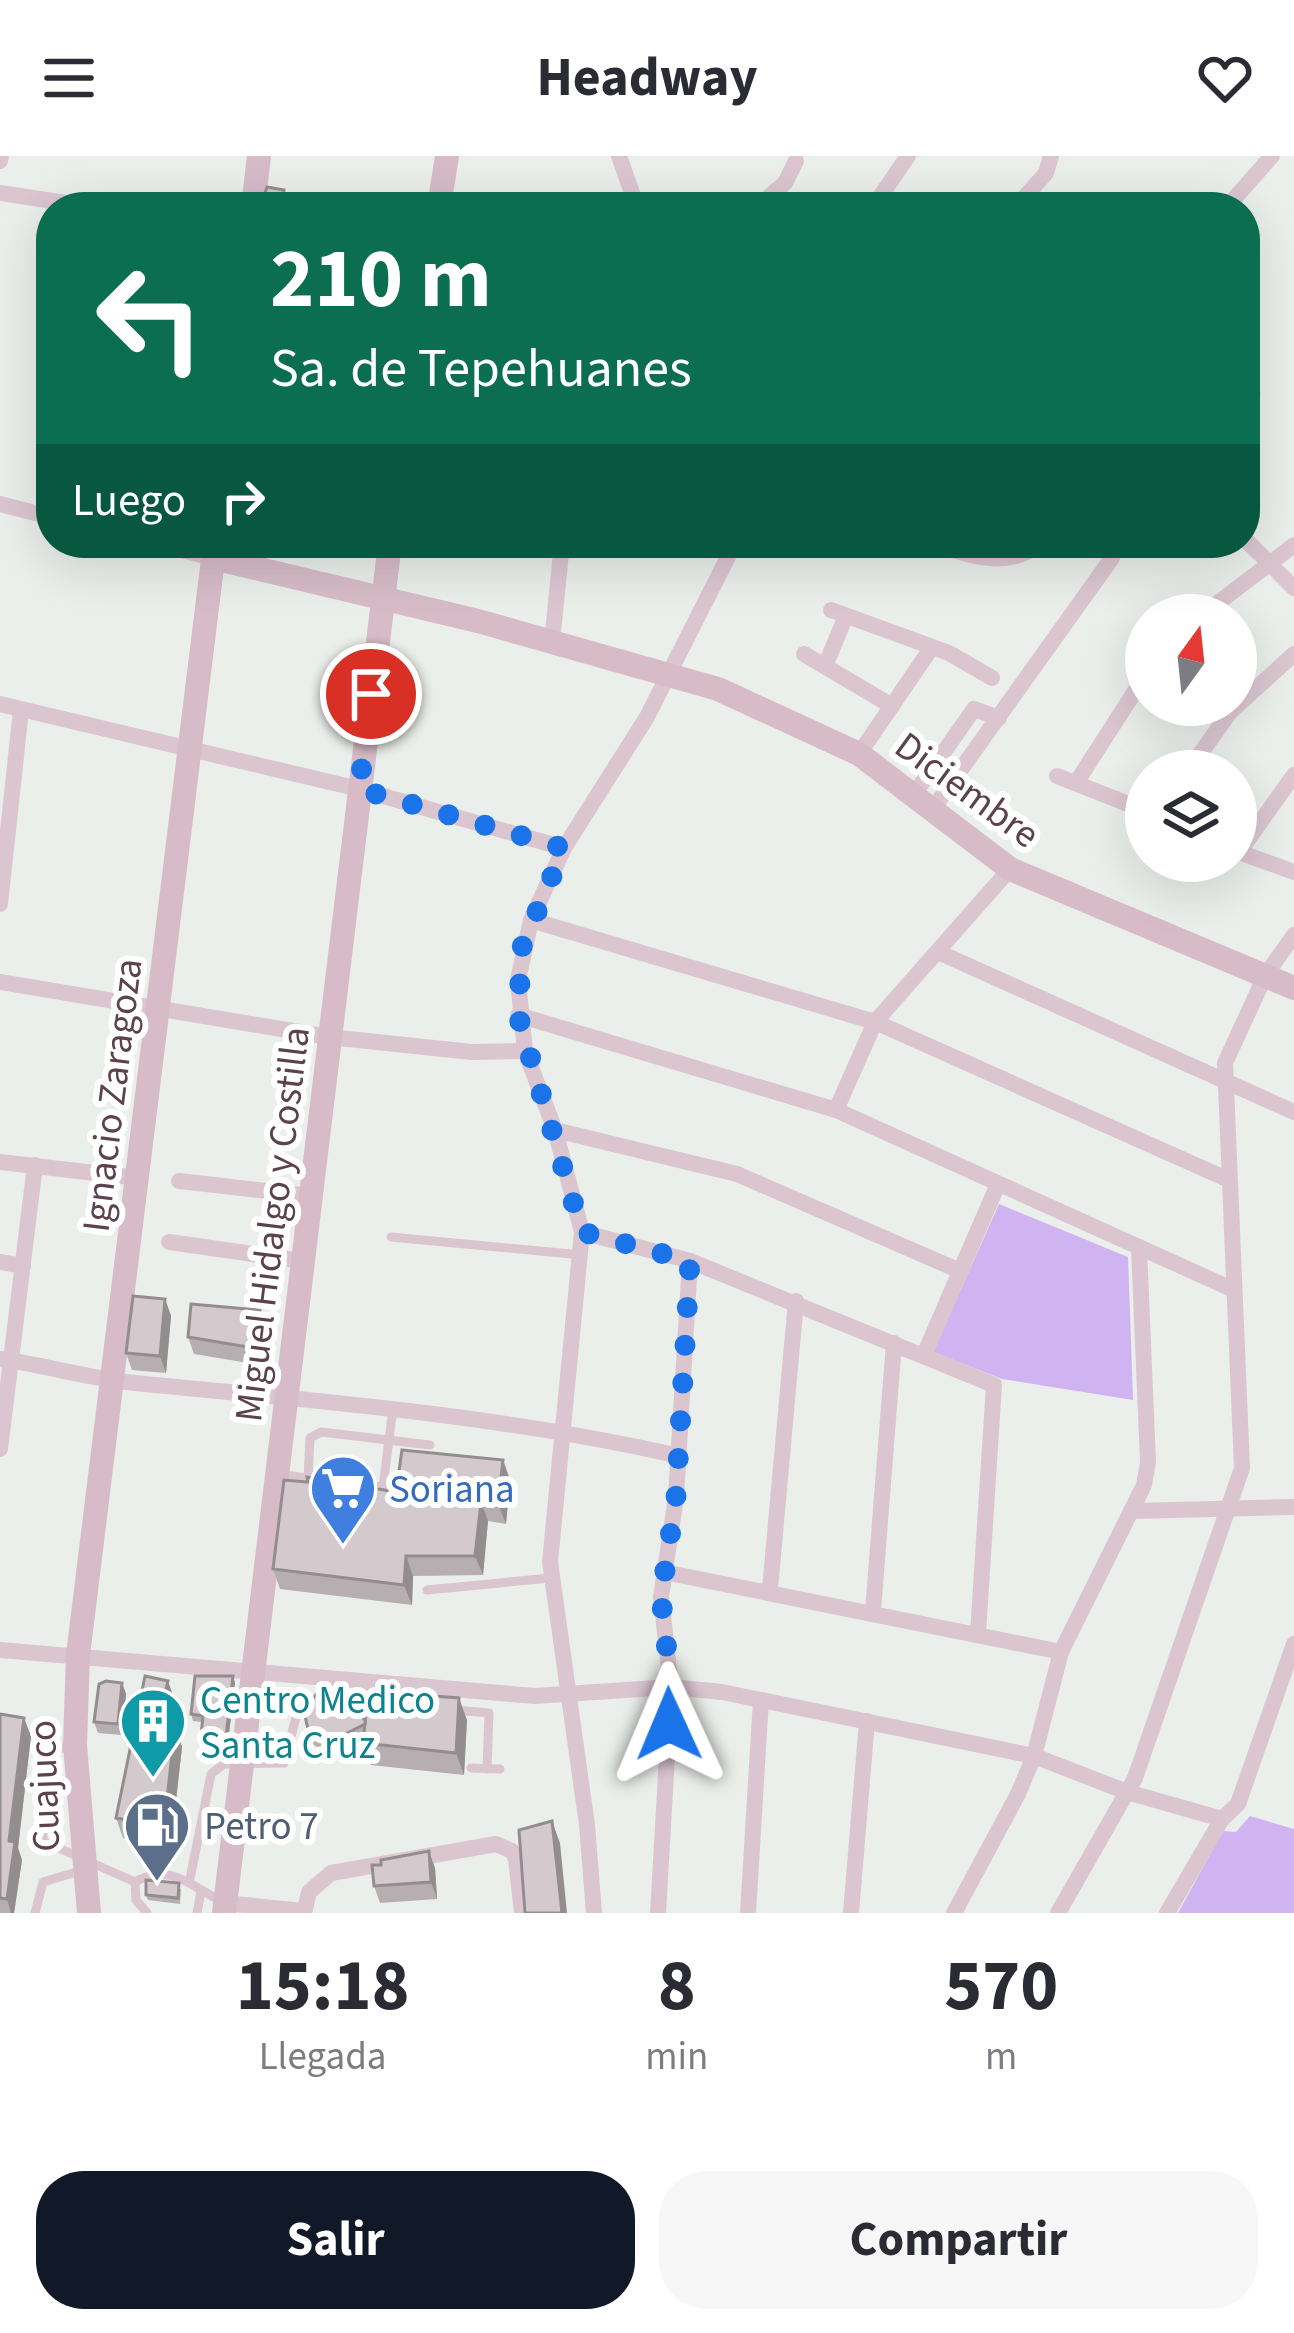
<!DOCTYPE html>
<html lang="es">
<head>
<meta charset="utf-8">
<style>
	:root { --surface:#fff; --page:#f7f7f7; --text:#2b2b33; --muted:#7c7c81; --accent:#111827 }
	body { margin:0; font-family:"Source Sans 3",sans-serif; background:var(--page); color:var(--text); height:100vh; display:flex; flex-direction:column; font-size:45px; white-space:nowrap }
	* { box-sizing:border-box; margin:0 }
	p { font-size:39px; color:var(--muted) }
	.icon { flex:none; width:66px; height:66px; fill:none; stroke:currentColor; stroke-width:2; stroke-linecap:round; stroke-linejoin:round }
	.map { position:relative; height:1757px; overflow:hidden }
	.panel { display:flex; flex-direction:column; background:var(--surface); flex:1 }
	.panel>* { flex:none }
	.guide { position:absolute; left:36px; top:36px; width:1224px; height:366px; border-radius:48px; box-shadow:0 12px 48px #0002; background:#0b6e4f; color:#fff; overflow:hidden }
	.needle { width:78px; rotate:15deg }
	.buttons { position:absolute; left:1125px; top:438px; display:grid; gap:24px }
	.buttons a { display:grid; place-items:center; width:132px; height:132px; border-radius:50%; background:var(--surface); box-shadow:0 12px 48px #0002; font-size:60px }
	.pin { position:absolute; display:grid; place-items:center; width:102px; height:102px; color:#fff; margin:-51px; border:6px solid #fff; border-radius:50%; box-shadow:0 3px 12px #0007 }
	.me { position:absolute; width:132px; margin:-66px; rotate:359deg; stroke-linejoin:round; filter:drop-shadow(0 0 9px #0008) }
	.turn { display:flex; align-items:center; gap:42px; height:252px; padding:0 36px; font-size:54px }
	.turn .icon { width:156px; height:156px; stroke-width:2.5 }
	.turn b { display:block; font-size:84px; line-height:102px }
	.then { display:flex; align-items:center; height:114px; padding:0 36px; background:#0003; gap:24px; font-size:45px }
	.eta { display:flex; justify-content:space-evenly; align-items:center; height:204px; text-align:center }
	.eta b { font-size:72px; font-weight:700; line-height:84px }
	.primary-button { display:flex; gap:24px; margin-top:auto; padding:24px 36px }
	.primary-button a { flex:1; height:138px; border-radius:48px; background:var(--accent); color:#fff; font-size:48px; font-weight:700; line-height:138px; text-align:center }
	.primary-button a+a { background:var(--page); color:var(--text) }
	header { display:flex; justify-content:space-between; align-items:center; height:156px; padding:0 36px; background:var(--surface); font-size:54px; font-weight:700 }
	.map>svg:first-child { display:block }
	.green { fill:#d0b4f2 }
	.lines { fill:none; stroke-linecap:round; stroke-linejoin:round }
	.lane { stroke:#dbc6d0; stroke-width:9 }
	.street { stroke:#dbc6d0; stroke-width:16 }
	.secondary { stroke:#d7bcc7; stroke-width:24 }
	.wall { fill:#b6aeb0 }
	.shaded-wall { fill:#948d90 }
	.building { fill:#d4cacd; stroke:#948d90; stroke-width:3 }
	.route { stroke:#1a73e8; stroke-width:21; stroke-dasharray:0 37.8 }
	.labels { text-anchor:middle; stroke-width:12; stroke-linejoin:round; paint-order:stroke }
	.street-label { font-size:39px; fill:#5b424d; stroke:#fff }
	.shop-label { font-size:39px; fill:#366cbe; stroke:#fff; text-anchor:start }
	.culture-label { font-size:39px; fill:#0d838f; stroke:#fff; text-anchor:start }
	.service-label { font-size:39px; fill:#4e5e75; stroke:#fff; text-anchor:start }
</style>
</head>
<body>
<header><svg class="icon" aria-label="menu" viewBox="0 0 24 24"><path d="M4 6h16M4 12h16M4 18h16"/></svg>Headway<svg class="icon" aria-label="heart" viewBox="0 0 24 24"><path d="M12 20l-8-8c-3-5 5-10 8-4 3-6 11-1 8 4z"/></svg></header>
<div class="map">
<svg width="1294" height="1757" viewBox="0 0 1294 1757">
	<rect width="100%" height="100%" fill="#ebefeb"/>
	<g class="green">
		<polygon points="999,1048 1128,1101 1133,1244 1002,1223 933,1196"/>
		<polygon points="1250,1660 1294,1673 1294,1757 1178,1757 1223,1675 1236,1676"/>
	</g>
	<g class="lines">
		<g class="lane">
			<polyline points="1245,154 1256,239"/>
			<polyline points="391,1081 582,1099"/>
			<polyline points="278,1318 320,1324"/>
			<polyline points="308,1322 310,1282 321,1276 430,1289"/>
			<polyline points="337,1326 383,1331 393,1252"/>
			<polyline points="427,1434 550,1422"/>
			<polyline points="340,1543 377,1547"/>
			<polyline points="454,1554 489,1557 487,1613"/>
			<polyline points="75,1589 49,1595 42,1606 43,1685 135,1726 136,1744 147,1757"/>
			<polyline points="471,1612 500,1613"/>
			<polyline points="190,1723 211,1618 224,1608 284,1607 300,1546 324,1543"/>
			<path d="M135,1726C170,1706 191,1730 221,1745"/>
			<polyline points="35,1757 43,1726 83,1714"/>
			<polyline points="197,1757 201,1735"/>
		</g>
		<g class="street">
			<polyline points="619,0 637,51"/>
			<polyline points="0,5 1,0"/>
			<polyline points="0,37 92,51"/>
			<polyline points="757,51 785,27 796,5"/>
			<polyline points="873,51 908,0"/>
			<polyline points="1016,51 1046,17 1051,0"/>
			<polyline points="1227,51 1272,0"/>
			<polyline points="0,348 51,361"/>
			<polyline points="1245,383 1294,432"/>
			<polyline points="154,387 213,402"/>
			<path d="M931,387C973,400 1005,414 1043,387"/>
			<polyline points="831,454 949,497 992,522"/>
			<polyline points="1202,459 1294,389"/>
			<polyline points="552,486 562,387"/>
			<polyline points="804,498 892,550"/>
			<polyline points="825,510 846,460"/>
			<polyline points="0,548 359,633 564,692"/>
			<polyline points="859,598 930,494"/>
			<polyline points="1188,615 1230,556 1294,498"/>
			<polyline points="1057,620 1146,655"/>
			<polyline points="1076,627 1146,518"/>
			<polyline points="915,637 974,553 999,562"/>
			<polyline points="934,651 1112,402"/>
			<polyline points="1236,695 1294,716"/>
			<polyline points="1239,696 1294,619"/>
			<polyline points="0,748 21,554"/>
			<polyline points="531,764 875,866 1229,1024"/>
			<polyline points="938,796 1294,956"/>
			<polyline points="0,826 329,881 472,896 525,895"/>
			<polyline points="518,859 836,954 1234,1134"/>
			<polyline points="836,954 875,866 1010,713"/>
			<polyline points="555,974 737,1018 958,1114"/>
			<polyline points="0,1006 138,1022"/>
			<polyline points="179,1025 311,1040"/>
			<polyline points="582,1076 690,1105 994,1229 978,1477"/>
			<polyline points="169,1086 303,1105"/>
			<polyline points="0,1106 23,1110"/>
			<polyline points="924,1199 998,1028"/>
			<path d="M0,1203C45,1209 90,1223 135,1227C318,1245 499,1259 679,1300"/>
			<polyline points="0,1293 35,1009"/>
			<polyline points="1134,1355 1294,1351"/>
			<polyline points="664,1416 1061,1496"/>
			<polyline points="770,1433 796,1145"/>
			<polyline points="873,1455 894,1187"/>
			<polyline points="0,1494 535,1540 671,1531 722,1536 1034,1600 1127,1636 1222,1663"/>
			<polyline points="225,1747 304,1755"/>
			<polyline points="304,1757 309,1736 331,1717 496,1688 512,1695 516,1703 522,1757"/>
			<polyline points="594,1757 587,1669 550,1406 582,1076 555,974 525,895 518,824 531,764 564,692 647,561 735,387"/>
			<polyline points="658,1757 671,1531 661,1441 676,1341 690,1105"/>
			<polyline points="748,1757 761,1544"/>
			<polyline points="851,1757 867,1565"/>
			<polyline points="954,1757 1018,1638 1034,1600 1061,1496 1144,1329 1148,1306 1139,1092"/>
			<polyline points="1058,1757 1135,1622 1242,1312 1225,907 1265,820 1294,779"/>
			<polyline points="1167,1757 1222,1663 1238,1648 1294,1488"/>
		</g>
		<g class="secondary">
			<polyline points="253,51 259,0"/>
			<polyline points="439,51 447,0"/>
			<polyline points="213,402 478,465 718,533 859,598 1010,713 1294,832"/>
			<polyline points="89,1757 75,1589 78,1499 215,387"/>
			<polyline points="224,1757 390,387"/>
		</g>
	</g>
	<g class="wall">
		<polygon points="165,1143 171,1160 166,1217 132,1214 126,1197"/>
		<polygon points="266,1171 260,1209 194,1198 188,1181"/>
		<polygon points="503,1304 510,1324 506,1368 488,1365 483,1419 413,1420 412,1449 280,1433 273,1413 396,1336"/>
		<polygon points="233,1520 235,1527 228,1586 203,1585 201,1579 202,1566 193,1565 191,1558"/>
		<polygon points="122,1527 126,1538 122,1579 98,1577 94,1566"/>
		<polygon points="175,1545 169,1570 175,1571 182,1591 171,1689 123,1682 116,1662"/>
		<polygon points="0,1558 31,1580 18,1692 22,1704 14,1757 0,1757"/>
		<polygon points="365,1564 467,1564 464,1619 371,1609 363,1588 337,1601 314,1589 308,1573"/>
		<polygon points="381,1709 435,1712 437,1743 380,1747 374,1730"/>
		<polygon points="181,1733 180,1748 148,1744 146,1739"/>
	</g>
	<g class="shaded-wall">
		<polygon points="284,34 288,45 287,51 282,51"/>
		<polygon points="165,1143 171,1160 166,1217 160,1200"/>
		<polygon points="260,1154 266,1171 260,1209 254,1192"/>
		<polygon points="503,1304 510,1324 506,1368 498,1348"/>
		<polygon points="481,1346 488,1365 483,1419 475,1400"/>
		<polygon points="406,1400 413,1420 412,1449 404,1429"/>
		<polygon points="233,1520 235,1527 228,1586 226,1580"/>
		<polygon points="168,1525 175,1545 164,1588 157,1569"/>
		<polygon points="122,1527 126,1538 122,1579 118,1568"/>
		<polygon points="459,1542 467,1564 464,1619 456,1597"/>
		<polygon points="24,1562 31,1580 18,1692 22,1704 14,1757 11,1757 7,1743 9,1685"/>
		<polygon points="175,1571 182,1591 171,1689 164,1670"/>
		<polygon points="552,1665 560,1687 567,1757 562,1757"/>
		<polygon points="429,1695 435,1712 437,1743 431,1726"/>
	</g>
	<g class="building">
		<polygon points="267,31 284,34 282,51 260,51"/>
		<polygon points="133,1140 165,1143 160,1200 126,1197"/>
		<polygon points="191,1148 260,1154 254,1192 188,1181"/>
		<polygon points="402,1294 503,1304 498,1348 481,1346 475,1400 406,1400 404,1429 273,1413 284,1324 308,1326 307,1321 396,1336"/>
		<polygon points="145,1520 168,1525 157,1569 175,1571 164,1670 116,1662"/>
		<polygon points="195,1520 233,1520 226,1580 201,1579 203,1560 191,1558"/>
		<polygon points="106,1525 122,1527 118,1568 94,1566 99,1528"/>
		<polygon points="368,1535 459,1542 456,1597 363,1587"/>
		<polygon points="317,1537 346,1539 365,1564 365,1568 331,1585 308,1573 304,1556"/>
		<polygon points="0,1558 24,1562 9,1685 15,1686 7,1743 0,1742"/>
		<polygon points="552,1665 562,1757 525,1757 519,1674"/>
		<polygon points="429,1695 431,1726 374,1730 372,1709 381,1709 381,1704"/>
		<polygon points="146,1724 179,1727 178,1742 146,1739"/>
	</g>
	<g class="lines">
		<polyline class="route" points="371,538 359,633 564,692 522,791 518,859 582,1076 690,1105 676,1341 661,1441 671,1531 669,1568"/>
	</g>
	<defs>
		<g id="supermarket-pin" transform="scale(3.45)"><path d="M0 17L-7.5 6A9.5 9.5 0 1 1 7.5 6Z" fill="#3f7fe0" stroke="#fff"/><path d="M-6-5.5h2.5l.6 2H6L4.5 2H-2.5L-4.4-4H-6ZM-1.5 3.2a1.3 1.3 0 1 0 .1 0ZM3 3.2a1.3 1.3 0 1 0 .1 0Z" fill="#fff"/></g>
		<g id="building-pin" transform="scale(3.45)"><path d="M0 17L-7.5 6A9.5 9.5 0 1 1 7.5 6Z" fill="#0f9aa8" stroke="#fff"/><path d="M-4-6H4V6H1V3H-1V6H-4ZM-2.5-4.3h1.7v1.8h-1.7ZM.8-4.3h1.7v1.8H.8ZM-2.5-1h1.7V.8h-1.7ZM.8-1h1.7V.8H.8Z" fill="#fff"/></g>
		<g id="fuel-pin" transform="scale(3.45)"><path d="M0 17L-7.5 6A9.5 9.5 0 1 1 7.5 6Z" fill="#5c6f8a" stroke="#fff"/><path d="M-5.5-6h7V0h2V4h1.3V-2.5L3-4.5l.8-.8L6-3V5H2.5V1h-1V6h-7ZM-4.2-4.7v3.2H.2V-4.7Z" fill="#fff"/></g>
	</defs>
	<g fill-rule="evenodd">
		<use href="#supermarket-pin" x="343" y="1332"/>
		<use href="#building-pin" x="153" y="1565"/>
		<use href="#fuel-pin" x="157" y="1669"/>
	</g>
	<g class="labels">
		<g class="street-label">
			<text transform="translate(968 633) rotate(36)" y="14">Diciembre</text>
			<text transform="translate(111 939) rotate(-83)" y="14">Ignacio Zaragoza</text>
			<text transform="translate(271 1068) rotate(-83)" y="14">Miguel Hidalgo y Costilla</text>
			<text transform="translate(43 1630) rotate(-92)" y="14">Cuajuco</text>
		</g>
		<g class="shop-label">
			<text x="389" y="1346">Soriana</text>
		</g>
		<g class="culture-label">
			<text x="200" y="1557">Centro Medico<tspan x="200" dy="45">Santa Cruz</tspan></text>
		</g>
		<g class="service-label">
			<text x="204" y="1683">Petro 7</text>
		</g>
	</g>
</svg>
<div class="buttons">
<a><svg class="needle" viewBox="-14 -14 28 28"><path d="M0-13l5 13h-10z" fill="#e53935"/><path d="M0 13l5-13h-10z" fill="#7c7c81"/></svg></a>
<a><svg class="icon" aria-label="layers" viewBox="0 0 24 24"><path d="M12 4l9 5-9 5-9-5zM3 14l9 5 9-5"/></svg></a>
</div>
<div class="pin" style="left:371px;top:538px;background:#d93025"><svg class="icon" aria-label="arrive" viewBox="0 0 24 24"><path d="M6 21V4h12l-3 4 3 4H6"/></svg></div>
<svg class="me" style="left:669px;top:1568px" viewBox="-20 -20 40 40"><path d="M0-17L14 15 0 8-14 15z" fill="#1a73e8" stroke="#fff" stroke-width="4"/></svg>
<div class="guide">
<div class="turn"><svg class="icon" aria-label="left" viewBox="0 0 24 24"><path d="M17 20v-9H6M10 6l-5 5 5 5"/></svg><div><b>210 m</b>Sa. de Tepehuanes</div></div>
<div class="then">Luego<svg class="icon" aria-label="right" viewBox="0 0 24 24"><path d="M7 20v-9h11M14 6l5 5-5 5"/></svg></div>
</div>
</div>
<section class="panel">
<div class="eta">
<div><b>15:18</b><p>Llegada</p></div>
<div><b>8</b><p>min</p></div>
<div><b>570</b><p>m</p></div>
</div>
<div class="primary-button"><a>Salir</a><a>Compartir</a></div>
</section>
</body>
</html>
